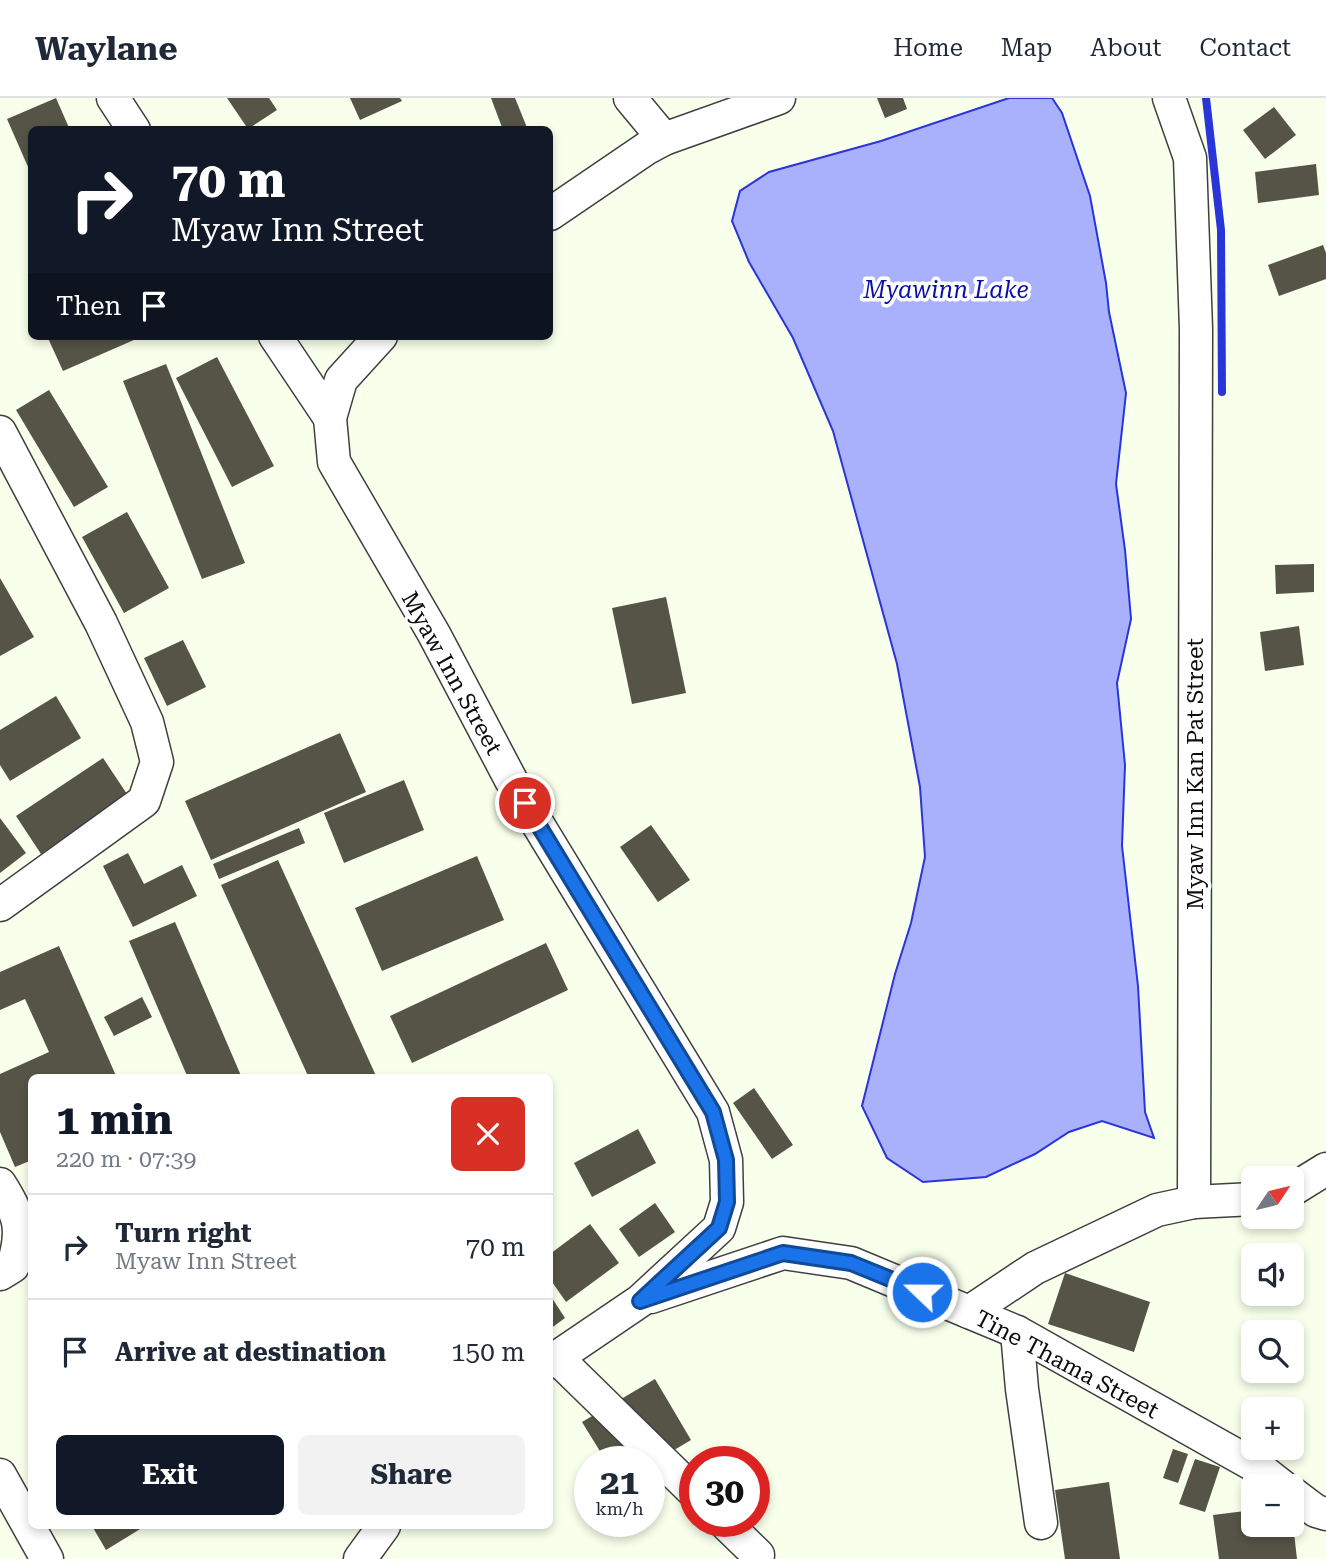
<!DOCTYPE html>
<html lang="en">
<head>
<meta charset="utf-8">
<style>
	:root { --surface:#fff; --page:#f2f2f3; --text:#1f2937; --muted:#747a83; --line:#e0e1e3; --accent:#111827 }
	body { margin:0; font-family:"Roboto Serif",serif; background:var(--page); color:var(--text); height:100vh; display:flex; flex-direction:column; font-size:26px; white-space:nowrap }
	* { box-sizing:border-box; margin:0 }
	p { font-size:23px; color:var(--muted) }
	.icon { flex:none; width:38px; height:38px; fill:none; stroke:currentColor; stroke-width:2; stroke-linecap:round; stroke-linejoin:round }
	.map { position:relative; flex:1; overflow:hidden }
	.details { position:absolute; left:28px; top:976px; width:525px; height:455px; display:flex; flex-direction:column; background:var(--surface); border-radius:10px; box-shadow:0 4px 10px #0003 }
	.details>* { flex:none }
	.banner { position:absolute; left:28px; top:28px; width:525px; height:214px; border-radius:10px; box-shadow:0 4px 10px #0003; background:#111827; color:#fff; overflow:hidden }
	.needle { width:46px; rotate:55deg }
	.fabs { position:absolute; left:1241px; top:1068px; display:grid; gap:14px }
	.fabs a { display:grid; place-items:center; width:63px; height:63px; border-radius:10px; background:var(--surface); box-shadow:0 4px 10px #0003; font-size:35px }
	.speed { position:absolute; left:574px; top:1348px; display:flex; gap:14px; font-size:35px; font-weight:700; text-align:center }
	.speed>* { display:grid; place-content:center; width:91px; height:91px; border-radius:50%; background:var(--surface); box-shadow:0 4px 10px #0003; line-height:1 }
	.speed small { font-size:18px; font-weight:400 }
	.speed .limit { border:10px solid #d22; background:#fff; color:#111 }
	.pin { position:absolute; display:grid; place-items:center; width:60px; height:60px; color:#fff; margin:-30px; border:4px solid #fff; border-radius:50%; box-shadow:0 2px 7px #0007 }
	.me { position:absolute; width:77px; margin:-38px; rotate:292deg; stroke-linejoin:round; filter:drop-shadow(0 0 5px #0008) }
	.turn { display:flex; align-items:center; gap:24px; height:147px; padding:0 28px; font-size:32px }
	.turn .icon { width:91px; height:91px; stroke-width:2.5 }
	.turn b { display:block; font-size:49px; line-height:60px }
	.then { display:flex; align-items:center; height:66px; padding:0 28px; background:#0003; gap:14px; font-size:26px }
	.round { display:grid; place-items:center; flex:none; width:74px; height:74px; border-radius:10px; background:var(--page) }
	.summary { display:flex; align-items:center; justify-content:space-between; height:119px; padding:0 28px }
	h1 { font-size:42px; font-weight:700; line-height:52px; color:var(--accent) }
	.cta { display:flex; gap:14px; margin-top:auto; padding:14px 28px }
	.cta a { flex:1; height:80px; border-radius:10px; background:var(--accent); color:#fff; font-size:28px; font-weight:700; line-height:80px; text-align:center }
	.cta a+a { background:var(--page); color:var(--text) }
	ul { padding:0; list-style:none }
	li { display:flex; align-items:center; gap:21px; height:105px; padding:0 28px; border-top:2px solid var(--line) }
	li div { flex:1 }
	li b { display:block; font-size:26px }
	li em { font-style:normal }
	header { display:flex; align-items:center; gap:42px; box-sizing:border-box; height:98px; padding:0 35px; background:var(--surface); border-bottom:2px solid var(--line) }
	header strong { font-size:33px }
	nav { display:flex; gap:38px; margin-inline-start:auto; font-size:24px }
	.map>svg:first-child { display:block }
	.water { fill:#aab1fc; stroke:#2a35d9; stroke-width:2 }
	.lines { fill:none; stroke-linecap:round; stroke-linejoin:round }
	.stream { stroke:#2a35d9; stroke-width:8 }
	.building { fill:#555447 }
	.minor-casing { stroke:#3f3f3f; stroke-width:35 }
	.minor { stroke:#fff; stroke-width:32 }
	.route-casing { stroke:#114b97; stroke-width:18 }
	.route { stroke:#1a73e8; stroke-width:12 }
	.labels { text-anchor:middle; stroke-width:7; stroke-linejoin:round; paint-order:stroke }
	.street-label { font-size:23px; fill:#0c0c0c; stroke:#fff }
	.water-label { font-size:24px; font-style:italic; fill:#0b0ea8; stroke:#fff }
</style>
</head>
<body>
<header>
<strong>Waylane</strong>
<nav><a>Home</a><a>Map</a><a>About</a><a>Contact</a></nav>
</header>
<div class="map">
<svg width="1326" height="1461" viewBox="0 0 1326 1461">
	<rect width="100%" height="100%" fill="#f8ffeb"/>
	<polygon class="water" points="1009,0 1052,0 1062,15 1090,98 1106,185 1109,214 1126,295 1116,386 1125,452 1131,521 1117,585 1125,667 1122,748 1138,888 1145,1014 1154,1040 1102,1023 1069,1034 1035,1056 986,1079 923,1084 887,1060 862,1008 895,876 911,825 925,759 920,689 897,566 833,333 793,240 749,164 732,123 740,93 769,74 881,43"/>
	<g class="lines">
		<polyline class="stream" points="1206,0 1221,132 1222,294"/>
	</g>
	<g class="building">
		<polygon points="56,0 70,32 32,32 32,78 7,21"/>
		<polygon points="227,0 269,0 277,12 248,31"/>
		<polygon points="350,0 400,0 402,3 360,22"/>
		<polygon points="491,0 515,0 528,32 503,32"/>
		<polygon points="877,0 903,0 907,11 885,20"/>
		<polygon points="1274,9 1296,37 1265,61 1243,32"/>
		<polygon points="1316,66 1319,97 1258,105 1255,74"/>
		<polygon points="1323,147 1326,155 1326,181 1279,198 1268,167"/>
		<polygon points="47,238 143,238 63,273"/>
		<polygon points="217,259 274,368 232,389 176,280"/>
		<polygon points="166,266 245,465 202,481 123,283"/>
		<polygon points="49,292 108,389 74,409 16,312"/>
		<polygon points="127,414 169,490 124,515 82,439"/>
		<polygon points="1314,466 1314,494 1276,496 1275,467"/>
		<polygon points="0,480 34,539 0,558"/>
		<polygon points="666,499 686,595 632,606 612,510"/>
		<polygon points="1299,528 1304,567 1265,573 1260,534"/>
		<polygon points="183,542 206,589 167,608 144,560"/>
		<polygon points="56,598 81,640 10,683 0,667 0,632"/>
		<polygon points="340,635 366,694 211,762 185,703"/>
		<polygon points="103,660 129,699 41,756 16,718"/>
		<polygon points="404,682 424,732 344,765 324,715"/>
		<polygon points="0,720 26,755 0,775"/>
		<polygon points="651,727 690,782 658,804 620,749"/>
		<polygon points="299,730 305,745 219,781 213,766"/>
		<polygon points="128,755 144,786 182,767 197,798 133,829 103,768"/>
		<polygon points="477,758 504,822 382,873 355,810"/>
		<polygon points="278,762 377,980 309,980 221,787"/>
		<polygon points="175,824 242,980 188,980 129,843"/>
		<polygon points="546,845 568,892 412,965 390,918"/>
		<polygon points="59,848 117,980 32,980 32,1062 15,1069 0,1034 0,976 49,954 25,901 0,912 0,874"/>
		<polygon points="142,899 152,919 114,938 104,919"/>
		<polygon points="754,990 793,1047 772,1061 733,1005"/>
		<polygon points="638,1031 656,1065 592,1099 574,1065"/>
		<polygon points="655,1105 675,1134 639,1159 619,1131"/>
		<polygon points="590,1126 619,1165 566,1204 550,1181 550,1156"/>
		<polygon points="1065,1175 1150,1204 1134,1254 1048,1226"/>
		<polygon points="550,1197 565,1220 550,1231"/>
		<polygon points="655,1281 691,1342 649,1367 649,1363 606,1363 582,1324"/>
		<polygon points="1173,1351 1188,1356 1178,1385 1163,1380"/>
		<polygon points="1195,1361 1220,1369 1205,1414 1179,1406"/>
		<polygon points="1109,1384 1120,1461 1065,1461 1055,1392"/>
		<polygon points="1253,1412 1253,1426 1293,1426 1297,1461 1219,1461 1213,1417"/>
		<polygon points="92,1428 145,1428 106,1452"/>
	</g>
	<g class="lines">
		<g class="minor-casing">
			<g id="minor">
				<polyline points="113,0 134,32"/>
				<polyline points="630,0 664,41"/>
				<polyline points="550,116 647,50 664,41 779,0"/>
				<polyline points="275,238 330,320"/>
				<polyline points="381,238 341,282 330,320 334,364 434,536 511,682 713,1014 726,1062 727,1104 719,1130 640,1203 550,1264"/>
				<polyline points="0,334 101,525 147,624 157,664 144,703 0,807"/>
				<path d="M0,1086C20,1118 24,1131 13,1168L0,1176"/>
				<polyline points="1292,1092 1326,1071"/>
				<polyline points="1194,1104 1253,1101"/>
				<polyline points="651,1199 783,1155 851,1165 1017,1234 1259,1370 1282,1388"/>
				<polyline points="969,1214 1035,1170 1157,1112 1194,1104 1196,231 1190,60 1169,0"/>
				<polyline points="1017,1234 1022,1291 1041,1425"/>
				<polyline points="556,1259 695,1395"/>
				<polyline points="0,1377 47,1461"/>
				<polyline points="1292,1395 1316,1413 1326,1416"/>
				<polyline points="723,1423 758,1457"/>
				<polyline points="360,1461 384,1428"/>
			</g>
		</g>
		<use href="#minor" class="minor"/>
	</g>
	<g class="lines">
		<g class="route-casing">
			<polyline id="route" points="525,705 713,1014 726,1062 727,1104 719,1130 640,1203 783,1155 851,1165 922,1194"/>
		</g>
		<use href="#route" class="route"/>
	</g>
	<g class="labels">
		<g class="street-label">
			<text transform="translate(452 575) rotate(61)" y="8">Myaw Inn Street</text>
			<text transform="translate(1195 676) rotate(-90)" y="8">Myaw Inn Kan Pat Street</text>
			<text transform="translate(1067 1266) rotate(28)" y="8">Tine Thama Street</text>
		</g>
		<g class="water-label">
			<text x="946" y="200">Myawinn Lake</text>
		</g>
	</g>
</svg>
<div class="fabs">
<a><svg class="needle" viewBox="-14 -14 28 28"><path d="M0-13l5 13h-10z" fill="#e53935"/><path d="M0 13l5-13h-10z" fill="#747a83"/></svg></a>
<a><svg class="icon" aria-label="sound" viewBox="0 0 24 24"><path d="M4 9h4l5-4v14l-5-4H4zM17 9q2 3 0 6"/></svg></a>
<a><svg class="icon" aria-label="search" viewBox="0 0 24 24"><circle cx="10" cy="10" r="6"/><path d="M15 15l6 6"/></svg></a>
<a>+</a>
<a>−</a>
</div>
<div class="speed"><div>21<small>km/h</small></div><div class="limit">30</div></div>
<div class="pin" style="left:525px;top:705px;background:#d93025"><svg class="icon" aria-label="arrive" viewBox="0 0 24 24"><path d="M6 21V4h12l-3 4 3 4H6"/></svg></div>
<svg class="me" style="left:922px;top:1194px" viewBox="-20 -20 40 40"><circle r="17" fill="#1a73e8" stroke="#fff" stroke-width="3"/><path d="M0-11L8 9 0 5-8 9z" fill="#fff"/></svg>
<div class="banner">
<div class="turn"><svg class="icon" aria-label="right" viewBox="0 0 24 24"><path d="M7 20v-9h11M14 6l5 5-5 5"/></svg><div><b>70 m</b>Myaw Inn Street</div></div>
<div class="then">Then<svg class="icon" aria-label="arrive" viewBox="0 0 24 24"><path d="M6 21V4h12l-3 4 3 4H6"/></svg></div>
</div>
<section class="details">
<div class="summary"><div><h1>1 min</h1><p>220 m · 07:39</p></div><a class="round" style="background:#d93025;color:#fff"><svg class="icon" aria-label="close" viewBox="0 0 24 24"><path d="M6 6l12 12M18 6L6 18"/></svg></a></div>
<ul>
<li><svg class="icon" aria-label="right" viewBox="0 0 24 24"><path d="M7 20v-9h11M14 6l5 5-5 5"/></svg><div><b>Turn right</b><p>Myaw Inn Street</p></div><em>70 m</em></li>
<li><svg class="icon" aria-label="arrive" viewBox="0 0 24 24"><path d="M6 21V4h12l-3 4 3 4H6"/></svg><div><b>Arrive at destination</b></div><em>150 m</em></li>
</ul>
<div class="cta"><a>Exit</a><a>Share</a></div>
</section>
</div>
</body>
</html>
